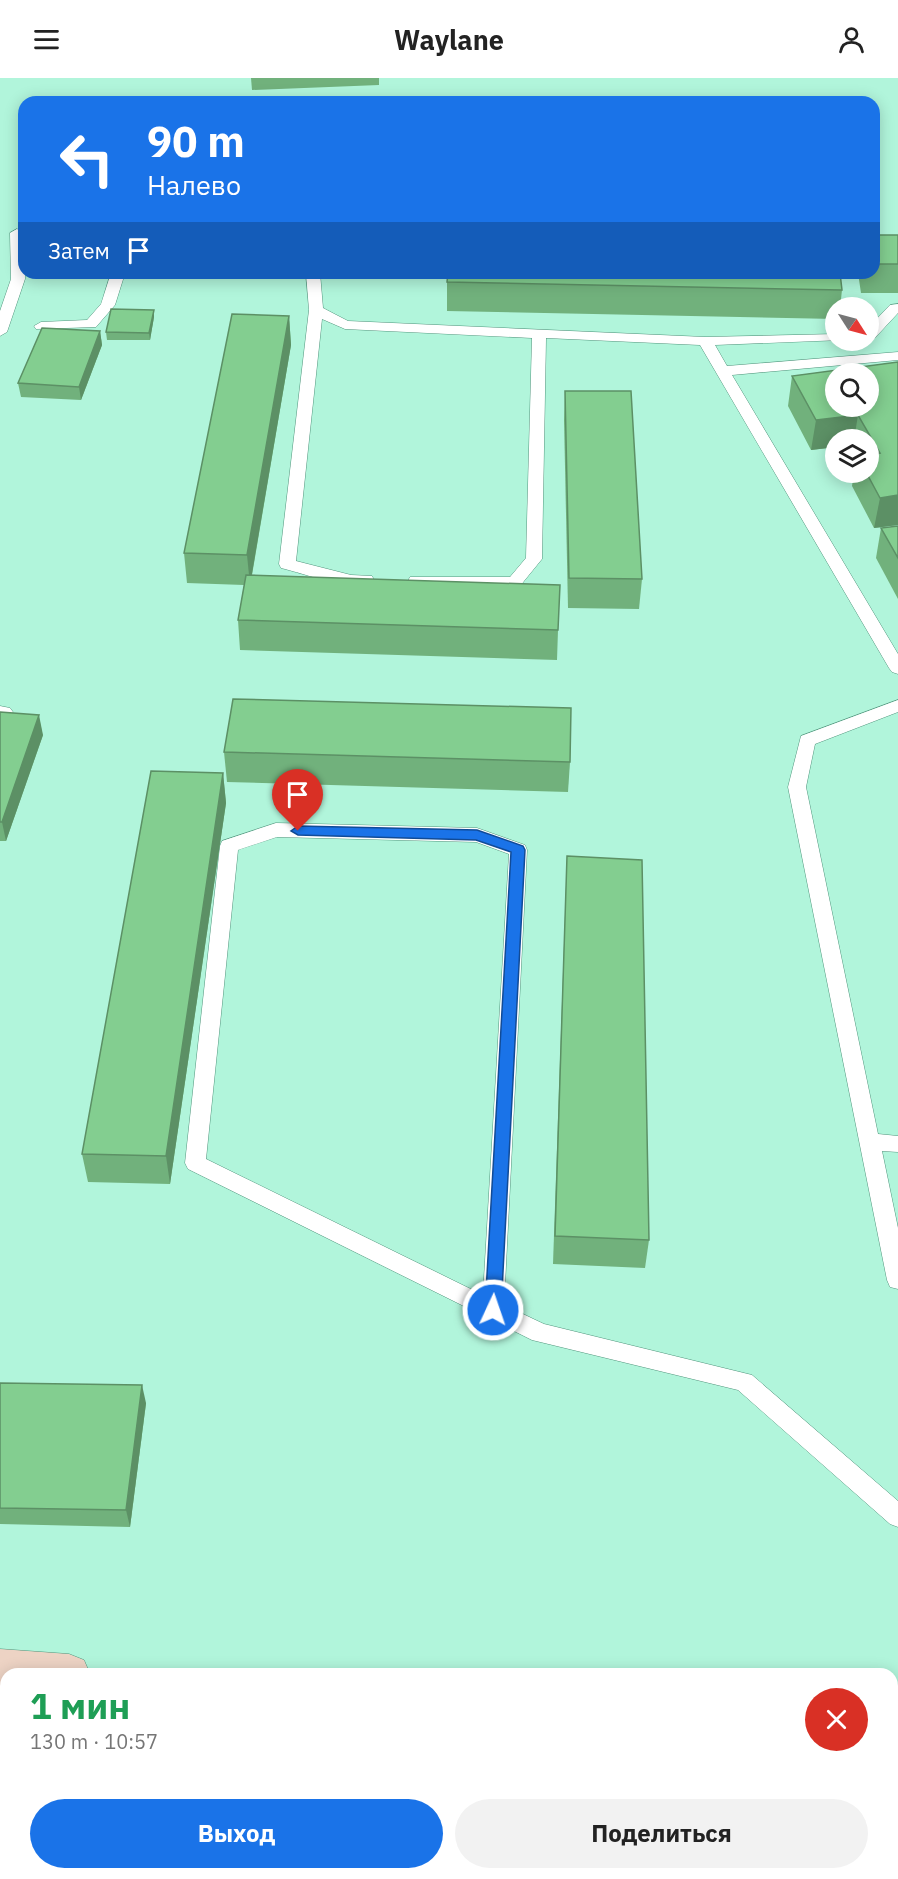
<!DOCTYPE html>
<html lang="ru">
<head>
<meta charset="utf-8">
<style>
	:root { --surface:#fff; --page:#f2f2f2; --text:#222; --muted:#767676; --accent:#1a73e8 }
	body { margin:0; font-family:"IBM Plex Sans",sans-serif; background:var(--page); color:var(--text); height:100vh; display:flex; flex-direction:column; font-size:22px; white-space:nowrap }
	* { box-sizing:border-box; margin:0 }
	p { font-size:20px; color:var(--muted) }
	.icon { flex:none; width:33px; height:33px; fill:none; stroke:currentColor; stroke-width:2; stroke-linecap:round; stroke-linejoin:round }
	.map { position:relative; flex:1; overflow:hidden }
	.panel { position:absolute; left:0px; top:1590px; width:898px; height:212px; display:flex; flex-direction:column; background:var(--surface); border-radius:18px 18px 0 0; box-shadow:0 3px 15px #0003 }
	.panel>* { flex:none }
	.banner { position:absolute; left:18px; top:18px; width:862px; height:183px; border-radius:18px; box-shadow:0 3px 15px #0003; background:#1a73e8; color:#fff; overflow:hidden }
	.needle { width:39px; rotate:126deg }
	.tools { position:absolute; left:825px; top:219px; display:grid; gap:12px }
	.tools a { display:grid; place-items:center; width:54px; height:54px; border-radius:50%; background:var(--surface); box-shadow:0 3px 15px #0003; font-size:30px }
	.pin { position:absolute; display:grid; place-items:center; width:51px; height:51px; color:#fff; margin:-62px -26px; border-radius:50% 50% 50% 0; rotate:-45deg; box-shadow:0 0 6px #0007 }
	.pin .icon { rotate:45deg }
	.me { position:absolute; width:66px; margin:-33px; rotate:3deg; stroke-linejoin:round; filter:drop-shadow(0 0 4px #0008) }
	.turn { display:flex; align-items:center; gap:21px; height:126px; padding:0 30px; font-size:27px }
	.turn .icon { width:78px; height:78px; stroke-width:2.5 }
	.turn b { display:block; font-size:42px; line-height:51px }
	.then { display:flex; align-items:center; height:57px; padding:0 30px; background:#0003; gap:12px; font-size:22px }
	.round { display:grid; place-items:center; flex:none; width:63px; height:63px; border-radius:32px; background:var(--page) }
	.headline { display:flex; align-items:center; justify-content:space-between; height:102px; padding:0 30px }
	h1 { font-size:36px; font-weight:700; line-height:45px; color:#1e9e55 }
	.cta { display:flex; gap:12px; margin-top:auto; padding:12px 30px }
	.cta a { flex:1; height:69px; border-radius:36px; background:var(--accent); color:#fff; font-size:24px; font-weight:700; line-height:69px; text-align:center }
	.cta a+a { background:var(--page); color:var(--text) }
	header { display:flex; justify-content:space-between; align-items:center; height:78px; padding:0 30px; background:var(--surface); font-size:27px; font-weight:700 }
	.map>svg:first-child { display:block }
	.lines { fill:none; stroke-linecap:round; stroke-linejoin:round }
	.service-casing { stroke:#52957d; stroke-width:1 }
	.secondary-casing { stroke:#52957d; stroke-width:1 }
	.service { fill:#fff; fill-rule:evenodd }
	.secondary { fill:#edd3c4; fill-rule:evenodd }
	.wall { fill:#71b17c }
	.shaded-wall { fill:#5c9065 }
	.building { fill:#83ce90; stroke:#5c9065; stroke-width:1.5; fill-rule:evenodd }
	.route { fill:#1a73e8; stroke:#114b97; stroke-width:1.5 }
</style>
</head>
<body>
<header><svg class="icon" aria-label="menu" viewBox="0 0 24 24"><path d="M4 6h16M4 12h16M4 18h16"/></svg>Waylane<svg class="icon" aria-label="person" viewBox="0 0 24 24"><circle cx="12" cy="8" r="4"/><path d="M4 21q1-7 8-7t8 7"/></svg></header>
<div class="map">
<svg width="898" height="1801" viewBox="0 0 898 1801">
	<rect width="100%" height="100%" fill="#b1f5db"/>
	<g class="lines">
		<g class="service-casing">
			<g id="service">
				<polygon points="17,151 24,155 25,201 7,254 0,258 0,233 11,201 10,155"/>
				<polygon points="111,195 125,195 115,227 96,249 36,251 34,248 41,244 87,242 101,226"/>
				<path d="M306,195H320L323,230L348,243L705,259L836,256V262H842L715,267L727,288L898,274V282L732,297L898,576V596L892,594L889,590L700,267L546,260L542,481L520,508L514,509L416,508L410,507L408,503L410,499H510L526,480L532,260L345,251L322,241L296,483L351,497L372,498L374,502L372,506C347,512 306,496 281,490L279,486L309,232Z"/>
				<polygon points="898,226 898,235 873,262 864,262 868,262 868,250 890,227"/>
				<polygon points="898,622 898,634 815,666 806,709 878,1056 898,1058 898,1074 882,1073 898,1150 898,1211 890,1209 887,1202 788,709 801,658"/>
				<polygon points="0,628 10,630 13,634 10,638 0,640"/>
				<path d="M276,745L477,750L525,767L527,772L504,1227L544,1246L752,1297L898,1423V1449L890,1446L738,1312L532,1262L188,1091L185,1085L220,768L222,763ZM277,759L476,764L509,776L483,1217L206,1081L238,772Z"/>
				<polygon points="0,1759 6,1760 6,1786 0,1785"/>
				<polygon points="898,1760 898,1786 892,1788 892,1762"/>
				<polygon points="324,1796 429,1796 431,1801 326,1801"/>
				<polygon points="826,1796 861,1796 859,1801 824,1801"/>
			</g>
		</g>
		<g class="secondary-casing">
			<g id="secondary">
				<polygon points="0,1571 69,1576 84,1582 90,1596 6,1596 6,1612 0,1611"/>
				<rect x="892" y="1638" width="6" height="42"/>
			</g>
		</g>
		<use href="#service" class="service"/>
		<use href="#secondary" class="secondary"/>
	</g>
	<g class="wall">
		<polygon points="251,0 379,0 379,7 252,12"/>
		<polygon points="874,157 898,157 898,215 861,215 858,195 874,195"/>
		<polygon points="447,204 842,212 840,230 836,230 836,241 447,233"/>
		<polygon points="289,238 291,267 252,497 558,552 557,582 240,572 238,542 244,507 187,505 184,475"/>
		<polygon points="154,239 150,262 107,262 106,254"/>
		<polygon points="100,253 102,267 81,322 21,319 18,305"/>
		<polygon points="898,284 898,447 874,450 852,408 854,394 868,394 868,362 836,362 836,369 811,372 788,328 792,298"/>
		<polygon points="565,313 642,501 639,531 568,530 564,342"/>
		<polygon points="898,448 898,521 876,480 881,450"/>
		<polygon points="0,634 43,657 6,763 0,763"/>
		<polygon points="224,674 570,684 568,714 227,704"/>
		<polygon points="223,695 226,725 170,1106 88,1104 82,1076"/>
		<polygon points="567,778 649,1162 645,1190 553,1186"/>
		<polygon points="0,1305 146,1325 130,1449 0,1446"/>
	</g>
	<g class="shaded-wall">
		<polygon points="154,232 154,239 150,262 149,255"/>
		<polygon points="289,238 291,267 250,507 247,477"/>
		<polygon points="100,253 102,267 81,322 79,309"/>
		<polygon points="858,337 854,362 836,362 836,369 811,372 816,342"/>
		<polygon points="898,417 898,447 874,450 880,420"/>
		<polygon points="39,637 43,657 6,763 2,744"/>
		<polygon points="223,695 226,725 170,1106 166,1078"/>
		<polygon points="142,1307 146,1325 130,1449 126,1432"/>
	</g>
	<g class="building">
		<rect x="874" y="157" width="24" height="29"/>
		<polygon points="448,195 840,195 842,212 447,204"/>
		<polygon points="111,231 154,232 149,255 106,254"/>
		<polygon points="232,236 289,238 247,477 184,475"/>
		<polygon points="42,250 100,253 79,309 18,305"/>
		<path d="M898,284V417L880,420L866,394H868V376L880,375L858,337L816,342L792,298ZM836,296H868V328H836Z"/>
		<polygon points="565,313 631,313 642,501 569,500"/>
		<polygon points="898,448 898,480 881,450"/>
		<polygon points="246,497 560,507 558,552 238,542"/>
		<polygon points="233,621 571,630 570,684 224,674"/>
		<polygon points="0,634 39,637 2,744 0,744"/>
		<polygon points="151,693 223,695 166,1078 82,1076"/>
		<polygon points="567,778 642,782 649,1162 555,1158"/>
		<polygon points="0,1305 142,1307 126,1432 0,1430"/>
		<polygon points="0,1776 6,1776 6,1796 290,1796 370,1801 0,1801"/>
	</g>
	<polygon class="route" points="298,748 477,752 523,768 525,772 501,1232 498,1237 493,1239 487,1237 485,1232 511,774 476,762 298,757 291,753"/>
</svg>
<div class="tools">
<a><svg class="needle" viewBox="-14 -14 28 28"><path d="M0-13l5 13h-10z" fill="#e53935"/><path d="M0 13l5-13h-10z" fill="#767676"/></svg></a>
<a><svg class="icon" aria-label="search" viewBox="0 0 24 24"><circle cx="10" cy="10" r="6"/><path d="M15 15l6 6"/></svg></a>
<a><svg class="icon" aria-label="layers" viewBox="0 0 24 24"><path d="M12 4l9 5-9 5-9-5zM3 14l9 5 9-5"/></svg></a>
</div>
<div class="pin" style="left:298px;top:753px;background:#d93025"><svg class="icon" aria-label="arrive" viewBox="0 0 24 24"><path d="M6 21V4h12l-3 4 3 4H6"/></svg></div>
<svg class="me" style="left:493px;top:1232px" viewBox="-20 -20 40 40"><circle r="17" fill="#1a73e8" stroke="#fff" stroke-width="3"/><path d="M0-11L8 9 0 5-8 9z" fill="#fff"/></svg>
<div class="banner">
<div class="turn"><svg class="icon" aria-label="left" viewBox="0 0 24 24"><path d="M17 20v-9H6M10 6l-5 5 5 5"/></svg><div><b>90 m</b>Налево</div></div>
<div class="then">Затем<svg class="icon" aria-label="arrive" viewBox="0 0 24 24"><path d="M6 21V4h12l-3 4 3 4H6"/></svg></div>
</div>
<section class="panel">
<div class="headline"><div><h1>1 мин</h1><p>130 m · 10:57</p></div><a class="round" style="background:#d93025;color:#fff"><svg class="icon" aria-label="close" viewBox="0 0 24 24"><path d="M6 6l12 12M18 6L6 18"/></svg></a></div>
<div class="cta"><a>Выход</a><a>Поделиться</a></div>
</section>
</div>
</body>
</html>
